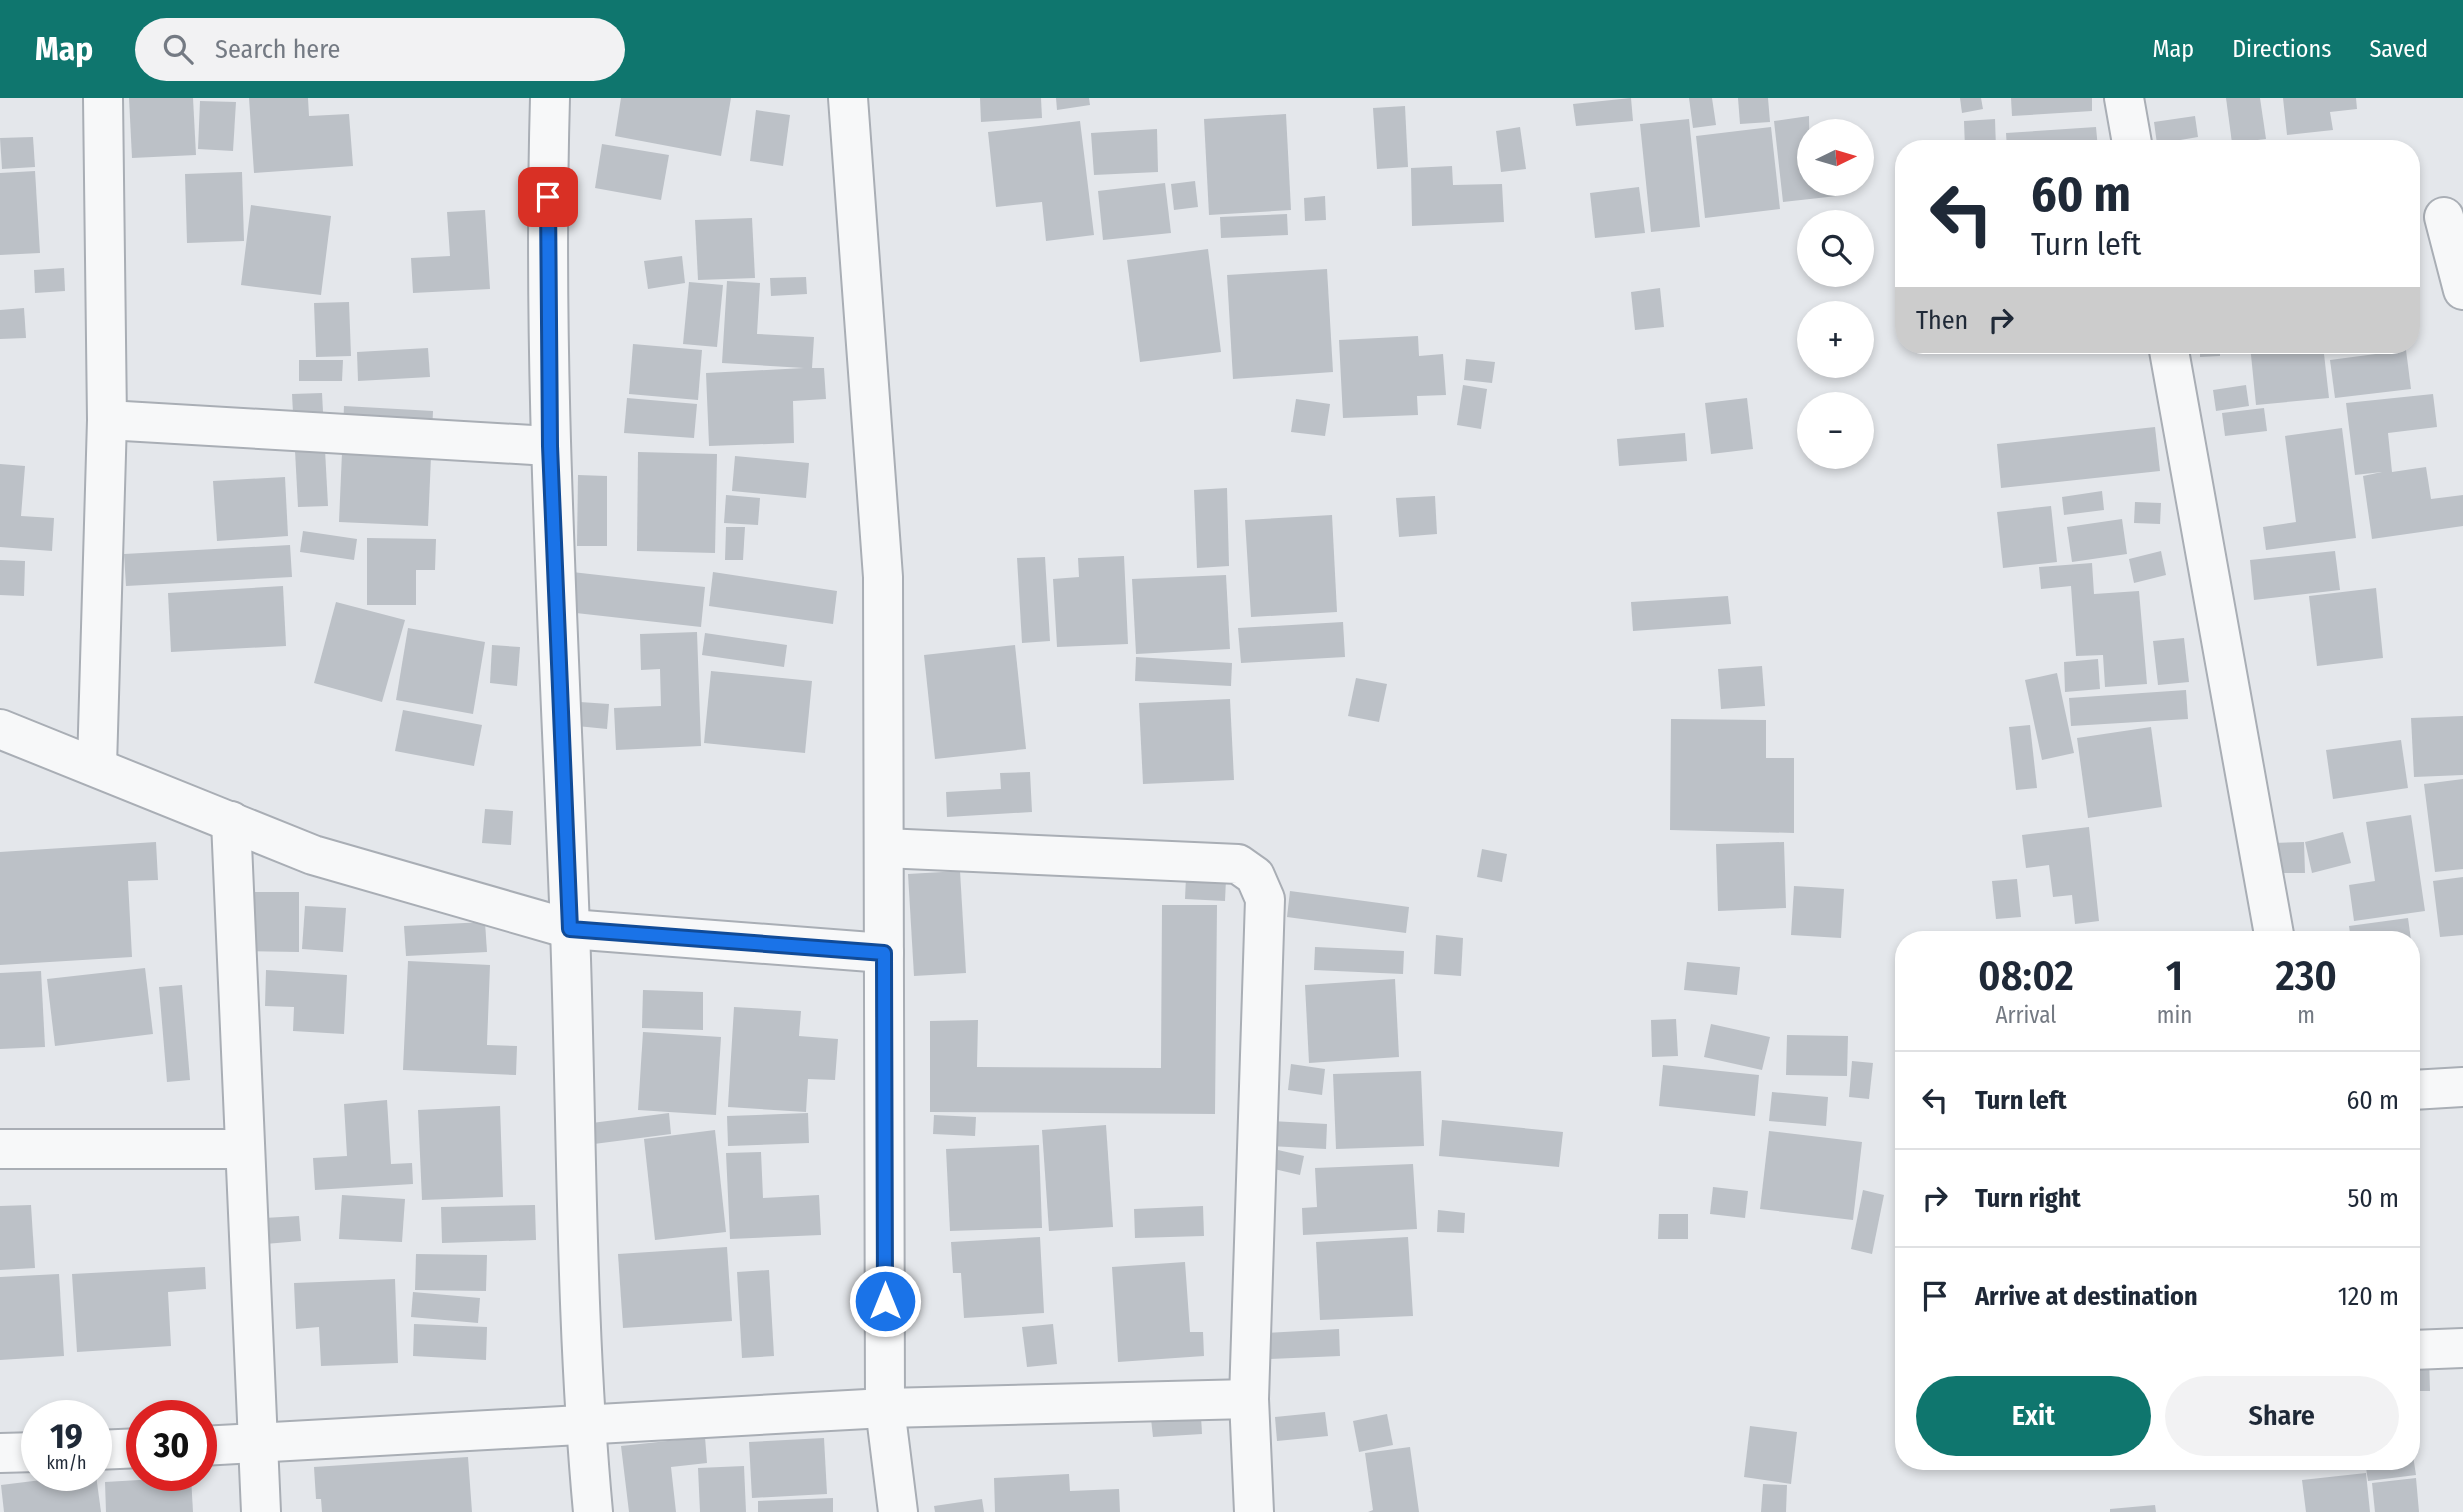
<!DOCTYPE html>
<html lang="en">
<head>
<meta charset="utf-8">
<style>
	:root { --surface:#fff; --page:#f2f2f3; --text:#1f2937; --muted:#747a83; --line:#e0e1e3; --accent:#0f766e }
	body { margin:0; font-family:"Fira Sans Condensed",sans-serif; background:var(--page); color:var(--text); height:100vh; display:flex; flex-direction:column; font-size:26px; white-space:nowrap }
	* { box-sizing:border-box; margin:0 }
	p { font-size:23px; color:var(--muted) }
	.icon { flex:none; width:38px; height:38px; fill:none; stroke:currentColor; stroke-width:2; stroke-linecap:round; stroke-linejoin:round }
	.map { position:relative; flex:1; overflow:hidden }
	.sheet { position:absolute; left:1895px; top:833px; width:525px; height:539px; display:flex; flex-direction:column; background:var(--surface); border-radius:28px; box-shadow:0 4px 10px #0003 }
	.sheet>* { flex:none }
	.guide { position:absolute; left:1895px; top:42px; width:525px; height:214px; border-radius:28px; box-shadow:0 4px 10px #0003; background:#fff; color:var(--text); overflow:hidden }
	.needle { width:46px; rotate:85deg }
	.controls { position:absolute; left:1797px; top:21px; display:grid; gap:14px }
	.controls a { display:grid; place-items:center; width:77px; height:77px; border-radius:50%; background:var(--surface); box-shadow:0 4px 10px #0003; font-size:35px }
	.speed { position:absolute; left:21px; top:1302px; display:flex; gap:14px; font-size:35px; font-weight:700; text-align:center }
	.speed>* { display:grid; place-content:center; width:91px; height:91px; border-radius:50%; background:var(--surface); box-shadow:0 4px 10px #0003; line-height:1 }
	.speed small { font-size:18px; font-weight:400 }
	.speed .limit { border:10px solid #d22; background:#fff; color:#111 }
	.pin { position:absolute; display:grid; place-items:center; width:60px; height:60px; color:#fff; margin:-30px; border-radius:14px; box-shadow:0 4px 10px #0006 }
	.me { position:absolute; width:77px; margin:-38px; rotate:0deg; stroke-linejoin:round; filter:drop-shadow(0 0 5px #0008) }
	.turn { display:flex; align-items:center; gap:24px; height:147px; padding:0 21px; font-size:32px }
	.turn .icon { width:91px; height:91px; stroke-width:2.5 }
	.turn b { display:block; font-size:49px; line-height:60px }
	.then { display:flex; align-items:center; height:66px; padding:0 21px; background:#0003; gap:14px; font-size:26px }
	.eta { display:flex; justify-content:space-evenly; align-items:center; height:119px; text-align:center }
	.eta b { font-size:42px; font-weight:600; line-height:49px }
	.primary-button { display:flex; gap:14px; margin-top:auto; padding:14px 21px }
	.primary-button a { flex:1; height:80px; border-radius:42px; background:var(--accent); color:#fff; font-size:28px; font-weight:600; line-height:80px; text-align:center }
	.primary-button a+a { background:var(--page); color:var(--text) }
	ul { padding:0; list-style:none }
	li { display:flex; align-items:center; gap:21px; height:98px; padding:0 21px; border-top:2px solid var(--line) }
	li div { flex:1 }
	li b { display:block; font-size:26px }
	li em { font-style:normal }
	header { display:flex; align-items:center; gap:42px; box-sizing:border-box; height:98px; padding:0 35px; background:var(--accent); color:#fff }
	header strong { font-size:33px }
	nav { display:flex; gap:38px; margin-inline-start:auto; font-size:24px }
	.search { width:490px; height:63px; background:var(--page); display:flex; align-items:center; gap:18px; box-sizing:border-box; padding:0 24px; border-radius:38px; color:var(--muted); font-size:26px }
	.map>svg:first-child { display:block }
	.building { fill:#bcc1c7 }
	.lines { fill:none; stroke-linecap:round; stroke-linejoin:round }
	.minor-casing { stroke:#a9aeb5; stroke-width:42 }
	.minor { stroke:#f7f8f9; stroke-width:38 }
	.route-casing { stroke:#114b97; stroke-width:18 }
	.route { stroke:#1a73e8; stroke-width:12 }
</style>
</head>
<body>
<header>
<strong>Map</strong>
<div class="search"><svg class="icon" aria-label="search" viewBox="0 0 24 24"><circle cx="10" cy="10" r="6"/><path d="M15 15l6 6"/></svg>Search here</div>
<nav><a>Map</a><a>Directions</a><a>Saved</a></nav>
</header>
<div class="map">
<svg width="2463" height="1414" viewBox="0 0 2463 1414">
	<rect width="100%" height="100%" fill="#e4e7eb"/>
	<g class="building">
		<polygon points="129,0 193,0 196,57 132,60"/>
		<polygon points="249,0 308,0 309,18 349,16 353,68 254,75"/>
		<polygon points="621,0 731,0 721,58 615,38"/>
		<polygon points="980,0 1041,0 1042,20 981,24"/>
		<polygon points="1056,0 1089,0 1090,7 1057,12"/>
		<polygon points="1631,0 1633,23 1576,28 1573,6"/>
		<polygon points="1689,0 1712,0 1716,27 1693,30"/>
		<polygon points="1738,0 1768,0 1770,24 1740,26"/>
		<polygon points="1960,0 1981,0 1983,11 1962,15"/>
		<polygon points="2011,0 2092,0 2092,13 2012,18"/>
		<polygon points="2226,0 2260,0 2266,41 2232,45"/>
		<polygon points="2283,0 2356,0 2357,11 2330,14 2333,32 2287,37"/>
		<polygon points="200,3 236,4 233,53 198,51"/>
		<polygon points="1405,8 1408,69 1377,71 1373,10"/>
		<polygon points="756,12 790,17 783,68 750,63"/>
		<polygon points="1286,16 1291,112 1209,117 1204,21"/>
		<polygon points="1809,18 1810,86 1836,86 1837,98 1783,104 1774,23"/>
		<polygon points="2195,18 2198,39 2157,46 2154,24"/>
		<polygon points="1689,21 1700,129 1651,134 1640,26"/>
		<polygon points="1995,21 1996,51 1965,51 1964,23"/>
		<polygon points="1080,23 1094,137 1046,143 1042,104 996,109 988,34"/>
		<polygon points="1520,29 1526,71 1501,74 1496,33"/>
		<polygon points="1771,29 1780,111 1705,120 1696,38"/>
		<polygon points="2096,29 2098,51 2007,51 2006,35"/>
		<polygon points="1157,31 1158,74 1094,77 1091,35"/>
		<polygon points="33,39 35,69 2,71 0,40"/>
		<polygon points="602,46 669,57 661,102 595,90"/>
		<polygon points="1452,68 1453,87 1502,86 1504,124 1412,128 1411,70"/>
		<polygon points="35,73 40,155 0,157 0,75"/>
		<polygon points="242,74 244,143 187,145 185,76"/>
		<polygon points="1195,83 1198,109 1174,112 1171,86"/>
		<polygon points="1165,85 1171,135 1103,142 1098,93"/>
		<polygon points="1639,89 1645,135 1595,140 1590,95"/>
		<polygon points="1325,98 1326,122 1305,123 1304,100"/>
		<polygon points="251,107 331,118 321,197 241,187"/>
		<polygon points="485,112 490,191 413,195 411,160 450,158 447,114"/>
		<polygon points="1287,116 1288,137 1221,140 1220,119"/>
		<polygon points="752,120 755,180 698,182 695,122"/>
		<polygon points="1208,151 1221,254 1140,264 1127,162"/>
		<polygon points="682,158 685,185 648,191 644,163"/>
		<polygon points="64,170 65,193 35,195 34,172"/>
		<polygon points="1327,171 1333,274 1233,281 1227,177"/>
		<polygon points="806,179 807,196 771,198 770,180"/>
		<polygon points="727,183 760,185 757,236 814,239 812,270 824,270 826,301 793,303 794,345 709,348 706,275 804,270 722,265"/>
		<polygon points="689,184 723,187 717,249 683,246"/>
		<polygon points="1660,190 1664,229 1635,232 1631,194"/>
		<polygon points="349,204 351,258 316,259 314,205"/>
		<polygon points="24,210 26,240 0,241 0,212"/>
		<polygon points="1418,238 1419,258 1443,256 1446,297 1417,298 1418,317 1343,320 1339,242"/>
		<polygon points="633,246 702,252 698,302 629,296"/>
		<polygon points="2200,247 2220,247 2220,258 2200,259"/>
		<polygon points="2250,247 2323,247 2329,300 2256,307"/>
		<polygon points="428,250 430,279 358,283 357,254"/>
		<polygon points="2406,252 2411,291 2335,300 2330,262"/>
		<polygon points="1466,261 1495,264 1492,285 1464,282"/>
		<polygon points="299,262 343,262 342,283 299,283"/>
		<polygon points="1463,287 1487,291 1481,331 1457,327"/>
		<polygon points="2246,287 2249,308 2216,313 2213,292"/>
		<polygon points="322,295 328,408 298,409 292,296"/>
		<polygon points="2433,296 2437,329 2388,335 2392,374 2426,369 2431,401 2463,397 2463,428 2372,441 2363,378 2382,374 2355,377 2346,305"/>
		<polygon points="627,300 697,306 694,340 624,335"/>
		<polygon points="1747,300 1753,351 1711,356 1705,305"/>
		<polygon points="1296,301 1330,306 1325,338 1291,334"/>
		<polygon points="344,308 433,313 428,428 339,424"/>
		<polygon points="2264,310 2267,333 2225,338 2222,315"/>
		<polygon points="2155,329 2160,373 2001,390 1997,346"/>
		<polygon points="2342,330 2356,440 2266,452 2263,429 2296,424 2285,338"/>
		<polygon points="1685,335 1687,363 1619,368 1617,341"/>
		<polygon points="638,354 717,356 715,455 637,453"/>
		<polygon points="735,358 809,365 806,400 732,393"/>
		<polygon points="0,366 25,368 21,418 54,420 52,453 0,449"/>
		<polygon points="578,377 607,378 607,448 577,448"/>
		<polygon points="285,379 288,438 217,443 213,383"/>
		<polygon points="1227,390 1229,468 1197,470 1194,392"/>
		<polygon points="2102,393 2104,412 2064,417 2062,399"/>
		<polygon points="726,397 760,400 758,427 724,425"/>
		<polygon points="1435,398 1437,436 1399,439 1396,400"/>
		<polygon points="2135,404 2161,405 2160,426 2134,425"/>
		<polygon points="2051,408 2057,464 2003,470 1997,414"/>
		<polygon points="1332,417 1337,514 1251,519 1245,422"/>
		<polygon points="2122,421 2127,456 2072,464 2067,429"/>
		<polygon points="726,429 745,429 743,462 725,462"/>
		<polygon points="303,433 357,441 354,462 300,454"/>
		<polygon points="367,440 436,441 435,472 416,472 416,507 367,507"/>
		<polygon points="290,447 292,479 126,488 124,456"/>
		<polygon points="2161,453 2166,477 2134,485 2129,461"/>
		<polygon points="2335,453 2340,492 2254,502 2250,462"/>
		<polygon points="1124,458 1128,546 1057,549 1053,481 1079,479 1078,460"/>
		<polygon points="1045,459 1050,543 1022,545 1017,460"/>
		<polygon points="0,462 25,463 24,498 0,497"/>
		<polygon points="2092,465 2094,496 2139,493 2147,586 2105,589 2103,557 2076,558 2071,488 2041,491 2039,469"/>
		<polygon points="572,474 705,489 701,529 567,514"/>
		<polygon points="713,474 837,493 833,526 709,508"/>
		<polygon points="1226,477 1230,551 1136,556 1132,481"/>
		<polygon points="283,488 286,548 171,554 168,495"/>
		<polygon points="2376,490 2383,560 2317,568 2309,498"/>
		<polygon points="1728,498 1731,526 1633,533 1631,504"/>
		<polygon points="336,504 405,522 382,604 314,585"/>
		<polygon points="1343,524 1345,559 1241,565 1238,530"/>
		<polygon points="408,530 485,544 473,616 396,602"/>
		<polygon points="697,534 701,648 616,652 614,610 661,608 660,571 641,572 640,536"/>
		<polygon points="705,535 787,547 784,569 702,557"/>
		<polygon points="2184,540 2189,584 2158,587 2153,543"/>
		<polygon points="492,547 520,549 517,588 490,585"/>
		<polygon points="1015,547 1026,651 935,661 924,557"/>
		<polygon points="1136,559 1232,565 1231,588 1135,583"/>
		<polygon points="2098,561 2100,591 2065,594 2064,564"/>
		<polygon points="1762,568 1765,608 1721,611 1718,571"/>
		<polygon points="711,573 812,583 805,655 704,645"/>
		<polygon points="2057,575 2074,655 2042,662 2025,582"/>
		<polygon points="1356,580 1387,586 1379,624 1348,618"/>
		<polygon points="2186,592 2188,621 2071,628 2069,600"/>
		<polygon points="1230,601 1234,682 1143,686 1139,605"/>
		<polygon points="580,604 609,606 607,631 577,628"/>
		<polygon points="403,612 482,627 474,668 395,653"/>
		<polygon points="2463,618 2463,677 2414,679 2411,620"/>
		<polygon points="1671,621 1766,622 1766,660 1794,660 1794,735 1670,732"/>
		<polygon points="2030,627 2037,690 2016,692 2009,629"/>
		<polygon points="2151,629 2162,709 2088,720 2077,640"/>
		<polygon points="2401,642 2408,690 2333,701 2326,652"/>
		<polygon points="1030,674 1032,714 947,719 946,694 1001,691 1000,675"/>
		<polygon points="2463,681 2463,771 2435,774 2424,686"/>
		<polygon points="485,711 513,713 511,747 482,745"/>
		<polygon points="2411,717 2425,813 2354,823 2349,787 2375,783 2366,724"/>
		<polygon points="2089,729 2099,823 2075,826 2072,797 2053,799 2049,767 2026,770 2022,737"/>
		<polygon points="2343,734 2351,765 2312,775 2305,744"/>
		<polygon points="156,744 158,782 128,783 132,859 0,867 0,754"/>
		<polygon points="1784,744 1786,810 1718,813 1716,746"/>
		<polygon points="2304,744 2305,775 2273,775 2272,745"/>
		<polygon points="1482,751 1507,756 1502,784 1477,779"/>
		<polygon points="960,773 966,875 914,878 908,776"/>
		<polygon points="1186,779 1226,781 1225,803 1185,801"/>
		<polygon points="2463,779 2463,837 2440,839 2433,783"/>
		<polygon points="2017,781 2021,819 1996,821 1992,783"/>
		<polygon points="1794,788 1844,791 1841,840 1791,837"/>
		<polygon points="1290,793 1409,809 1406,835 1287,819"/>
		<polygon points="236,794 299,794 299,854 235,853"/>
		<polygon points="1162,807 1217,807 1215,1016 930,1014 930,923 978,922 977,969 1161,970"/>
		<polygon points="305,808 346,810 343,854 302,851"/>
		<polygon points="2408,820 2411,842 2351,842 2349,828"/>
		<polygon points="485,824 487,854 406,858 404,828"/>
		<polygon points="1436,837 1463,840 1461,878 1434,876"/>
		<polygon points="1315,849 1404,853 1403,876 1314,872"/>
		<polygon points="408,863 490,867 487,947 517,948 516,977 403,972"/>
		<polygon points="1687,864 1740,869 1737,897 1684,892"/>
		<polygon points="145,870 153,936 55,948 47,881"/>
		<polygon points="266,872 347,877 344,936 293,933 294,909 265,908"/>
		<polygon points="41,873 45,949 0,951 0,875"/>
		<polygon points="1395,881 1399,959 1309,965 1305,887"/>
		<polygon points="182,887 190,982 167,984 159,889"/>
		<polygon points="643,892 703,894 703,932 642,930"/>
		<polygon points="734,909 801,913 799,938 838,941 835,982 808,981 806,1014 728,1009"/>
		<polygon points="1676,921 1678,958 1652,959 1651,922"/>
		<polygon points="1711,926 1770,939 1762,972 1704,959"/>
		<polygon points="643,934 721,939 716,1017 638,1012"/>
		<polygon points="1787,937 1848,938 1847,978 1786,977"/>
		<polygon points="1852,963 1873,965 1869,1001 1849,999"/>
		<polygon points="1291,966 1325,971 1322,997 1288,992"/>
		<polygon points="1663,967 1759,977 1755,1018 1659,1008"/>
		<polygon points="1421,973 1424,1048 1336,1051 1333,976"/>
		<polygon points="1772,994 1828,999 1826,1028 1769,1023"/>
		<polygon points="387,1002 391,1066 412,1065 413,1086 315,1092 313,1060 347,1058 344,1006"/>
		<polygon points="500,1008 503,1099 422,1102 418,1012"/>
		<polygon points="669,1015 671,1036 594,1046 592,1025"/>
		<polygon points="808,1015 809,1045 728,1048 727,1018"/>
		<polygon points="934,1017 976,1019 975,1038 933,1036"/>
		<polygon points="1442,1022 1563,1034 1559,1069 1439,1058"/>
		<polygon points="1271,1023 1327,1026 1326,1051 1270,1048"/>
		<polygon points="1106,1027 1113,1129 1049,1133 1042,1032"/>
		<polygon points="715,1032 726,1134 655,1142 644,1041"/>
		<polygon points="1769,1033 1862,1044 1853,1122 1760,1111"/>
		<polygon points="1039,1047 1042,1130 950,1133 946,1051"/>
		<polygon points="1278,1052 1304,1058 1300,1077 1274,1071"/>
		<polygon points="761,1054 763,1100 819,1097 821,1137 730,1141 726,1055"/>
		<polygon points="1413,1066 1417,1131 1303,1137 1302,1110 1317,1109 1315,1070"/>
		<polygon points="1713,1089 1748,1093 1745,1120 1710,1116"/>
		<polygon points="1863,1092 1884,1097 1872,1156 1851,1151"/>
		<polygon points="342,1097 405,1101 402,1144 339,1141"/>
		<polygon points="31,1107 35,1170 0,1172 0,1108"/>
		<polygon points="535,1107 536,1142 442,1145 441,1109"/>
		<polygon points="1203,1108 1204,1138 1135,1140 1134,1111"/>
		<polygon points="1438,1112 1465,1115 1464,1135 1437,1134"/>
		<polygon points="1659,1116 1688,1116 1688,1141 1658,1141"/>
		<polygon points="299,1118 301,1143 265,1146 264,1120"/>
		<polygon points="1040,1139 1044,1215 964,1220 961,1175 953,1175 951,1144"/>
		<polygon points="1408,1139 1413,1218 1320,1222 1316,1144"/>
		<polygon points="727,1149 732,1223 623,1230 618,1156"/>
		<polygon points="416,1156 487,1157 486,1193 415,1192"/>
		<polygon points="1185,1164 1190,1234 1203,1234 1204,1258 1118,1264 1112,1169"/>
		<polygon points="205,1169 206,1191 168,1194 171,1248 77,1254 72,1176"/>
		<polygon points="769,1172 774,1258 742,1260 737,1174"/>
		<polygon points="59,1176 64,1258 0,1262 0,1179"/>
		<polygon points="395,1181 398,1265 321,1268 319,1229 296,1231 294,1185"/>
		<polygon points="413,1194 480,1200 478,1225 411,1219"/>
		<polygon points="414,1226 487,1229 486,1262 413,1258"/>
		<polygon points="1053,1226 1057,1266 1027,1269 1022,1229"/>
		<polygon points="1339,1231 1340,1258 1267,1261 1266,1235"/>
		<polygon points="2429,1257 2430,1293 2412,1293 2412,1258"/>
		<polygon points="1325,1314 1328,1338 1277,1343 1275,1319"/>
		<polygon points="1387,1316 1393,1347 1359,1354 1353,1323"/>
		<polygon points="1201,1318 1202,1336 1153,1339 1151,1321"/>
		<polygon points="1750,1328 1797,1334 1791,1386 1744,1379"/>
		<polygon points="705,1339 707,1365 671,1369 676,1414 629,1414 621,1348"/>
		<polygon points="824,1340 827,1396 752,1400 749,1344"/>
		<polygon points="1410,1349 1419,1414 1368,1414 1373,1412 1365,1355"/>
		<polygon points="2412,1351 2416,1377 2368,1383 2365,1363 2412,1363"/>
		<polygon points="468,1359 472,1414 322,1414 321,1401 316,1401 314,1369"/>
		<polygon points="744,1368 746,1414 700,1414 698,1370"/>
		<polygon points="2366,1375 2370,1414 2306,1414 2302,1382"/>
		<polygon points="1069,1376 1070,1393 1119,1391 1120,1414 995,1414 994,1380"/>
		<polygon points="82,1377 96,1377 101,1414 4,1414 1,1387"/>
		<polygon points="191,1379 193,1414 106,1414 105,1384"/>
		<polygon points="2416,1380 2419,1414 2375,1414 2372,1385"/>
		<polygon points="1763,1386 1787,1387 1786,1414 1761,1414"/>
		<polygon points="833,1400 833,1414 758,1414 758,1403"/>
		<polygon points="982,1401 984,1414 935,1414 934,1408"/>
		<polygon points="2155,1407 2156,1414 2110,1414 2110,1411"/>
	</g>
	<g class="lines">
		<g class="minor-casing">
			<g id="minor">
				<path d="M550,0C542,278 560,554 570,831C577,1025 575,1221 593,1414"/>
				<polyline points="848,0 883,479 885,1310 898,1414"/>
				<polyline points="2124,0 2133,51"/>
				<polyline points="2444,119 2463,192"/>
				<polyline points="2168,247 2275,842"/>
				<polyline points="107,322 549,348"/>
				<polyline points="0,631 313,757 570,831 884,855"/>
				<polyline points="97,668 107,322 103,0"/>
				<polyline points="231,723 261,1414"/>
				<polyline points="884,750 1238,766 1255,778 1265,801 1249,1301 1254,1414"/>
				<polyline points="2412,992 2463,989"/>
				<polyline points="0,1051 244,1051"/>
				<polyline points="2412,1252 2463,1250"/>
				<polyline points="201,1348 885,1310 1249,1301"/>
				<polyline points="96,1352 142,1350"/>
				<polyline points="0,1355 37,1354"/>
			</g>
		</g>
		<use href="#minor" class="minor"/>
	</g>
	<g class="lines">
		<g class="route-casing">
			<polyline id="route" points="548,99 550,348 570,831 884,855 885,1203"/>
		</g>
		<use href="#route" class="route"/>
	</g>
</svg>
<div class="controls">
<a><svg class="needle" viewBox="-14 -14 28 28"><path d="M0-13l5 13h-10z" fill="#e53935"/><path d="M0 13l5-13h-10z" fill="#747a83"/></svg></a>
<a><svg class="icon" aria-label="search" viewBox="0 0 24 24"><circle cx="10" cy="10" r="6"/><path d="M15 15l6 6"/></svg></a>
<a>+</a>
<a>−</a>
</div>
<div class="speed"><div>19<small>km/h</small></div><div class="limit">30</div></div>
<div class="pin" style="left:548px;top:99px;background:#d93025"><svg class="icon" aria-label="arrive" viewBox="0 0 24 24"><path d="M6 21V4h12l-3 4 3 4H6"/></svg></div>
<svg class="me" style="left:885px;top:1203px" viewBox="-20 -20 40 40"><circle r="17" fill="#1a73e8" stroke="#fff" stroke-width="3"/><path d="M0-11L8 9 0 5-8 9z" fill="#fff"/></svg>
<div class="guide">
<div class="turn"><svg class="icon" aria-label="left" viewBox="0 0 24 24"><path d="M17 20v-9H6M10 6l-5 5 5 5"/></svg><div><b>60 m</b>Turn left</div></div>
<div class="then">Then<svg class="icon" aria-label="right" viewBox="0 0 24 24"><path d="M7 20v-9h11M14 6l5 5-5 5"/></svg></div>
</div>
<section class="sheet">
<div class="eta">
<div><b>08:02</b><p>Arrival</p></div>
<div><b>1</b><p>min</p></div>
<div><b>230</b><p>m</p></div>
</div>
<ul>
<li><svg class="icon" aria-label="left" viewBox="0 0 24 24"><path d="M17 20v-9H6M10 6l-5 5 5 5"/></svg><div><b>Turn left</b></div><em>60 m</em></li>
<li><svg class="icon" aria-label="right" viewBox="0 0 24 24"><path d="M7 20v-9h11M14 6l5 5-5 5"/></svg><div><b>Turn right</b></div><em>50 m</em></li>
<li><svg class="icon" aria-label="arrive" viewBox="0 0 24 24"><path d="M6 21V4h12l-3 4 3 4H6"/></svg><div><b>Arrive at destination</b></div><em>120 m</em></li>
</ul>
<div class="primary-button"><a>Exit</a><a>Share</a></div>
</section>
</div>
</body>
</html>
